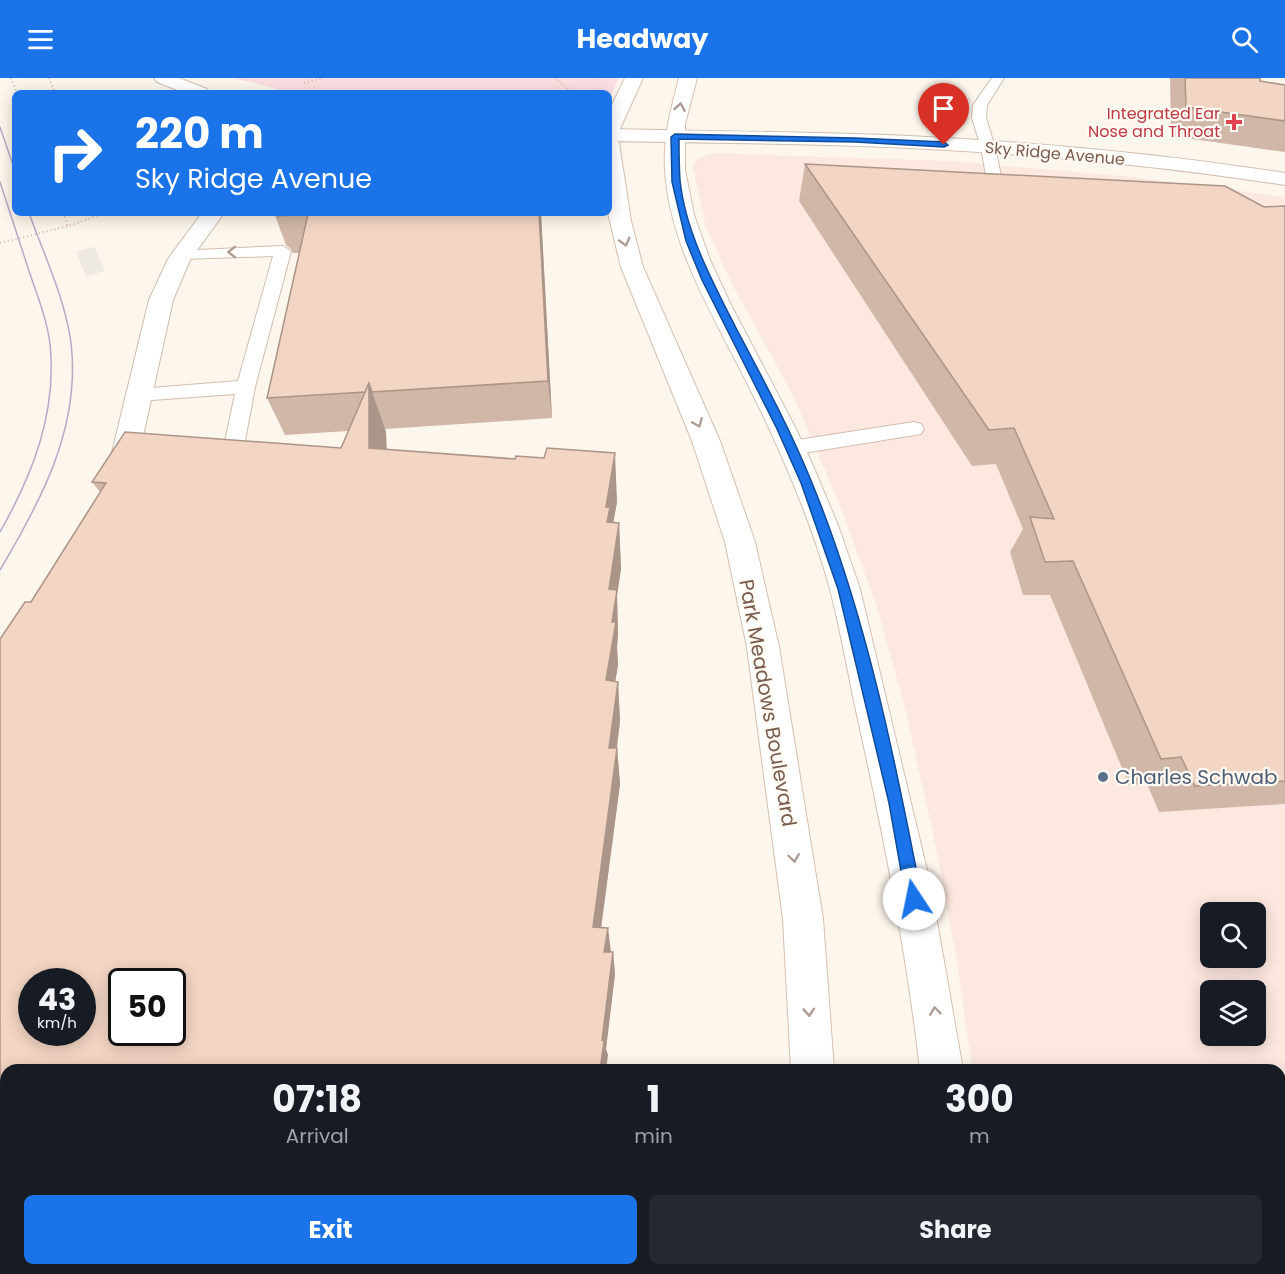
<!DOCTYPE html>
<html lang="en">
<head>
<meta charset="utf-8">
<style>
	:root { --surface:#171b24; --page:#242831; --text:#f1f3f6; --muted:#9ea1a6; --accent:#1a73e8 }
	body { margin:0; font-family:Poppins,sans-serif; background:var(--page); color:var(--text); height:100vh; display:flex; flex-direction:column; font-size:22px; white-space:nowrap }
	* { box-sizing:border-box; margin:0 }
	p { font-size:20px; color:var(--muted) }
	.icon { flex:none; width:33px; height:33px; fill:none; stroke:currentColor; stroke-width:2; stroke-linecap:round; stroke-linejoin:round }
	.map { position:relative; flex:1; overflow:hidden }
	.side { position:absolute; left:0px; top:986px; width:1286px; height:212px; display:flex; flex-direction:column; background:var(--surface); border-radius:18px 18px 0 0; box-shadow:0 3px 15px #0003 }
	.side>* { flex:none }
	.banner { position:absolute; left:12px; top:12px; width:600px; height:126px; border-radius:9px; box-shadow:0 3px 15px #0003; background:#1a73e8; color:#fff; overflow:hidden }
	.fabs { position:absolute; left:1200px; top:824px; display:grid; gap:12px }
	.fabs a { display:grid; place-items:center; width:66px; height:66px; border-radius:9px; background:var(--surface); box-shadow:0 3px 15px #0003; font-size:30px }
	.speed { position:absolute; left:18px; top:890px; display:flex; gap:12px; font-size:30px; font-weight:700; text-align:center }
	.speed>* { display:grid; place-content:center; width:78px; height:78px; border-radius:50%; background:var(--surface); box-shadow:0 3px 15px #0003; line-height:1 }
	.speed small { font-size:15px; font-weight:400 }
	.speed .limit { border:3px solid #111; border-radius:9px; background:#fff; color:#111 }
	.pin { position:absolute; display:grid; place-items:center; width:51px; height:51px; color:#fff; margin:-62px -26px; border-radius:50% 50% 50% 0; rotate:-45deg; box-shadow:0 0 6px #0007 }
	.pin .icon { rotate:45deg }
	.me { position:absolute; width:66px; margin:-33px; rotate:349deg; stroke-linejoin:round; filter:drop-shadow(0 0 4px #0008) }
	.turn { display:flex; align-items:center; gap:21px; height:126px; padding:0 24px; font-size:27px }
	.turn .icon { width:78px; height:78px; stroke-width:2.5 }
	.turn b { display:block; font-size:42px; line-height:51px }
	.eta { display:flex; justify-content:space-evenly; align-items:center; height:102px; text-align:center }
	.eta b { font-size:36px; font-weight:700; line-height:42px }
	.action { display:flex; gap:12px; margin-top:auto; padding:12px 24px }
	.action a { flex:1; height:69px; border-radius:9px; background:var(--accent); color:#fff; font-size:24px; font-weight:700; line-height:69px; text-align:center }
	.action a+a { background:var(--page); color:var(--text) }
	header { display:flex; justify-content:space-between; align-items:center; height:78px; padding:0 24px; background:var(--accent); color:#fff; font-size:27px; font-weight:700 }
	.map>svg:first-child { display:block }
	.commercial { fill:#fde8e0; fill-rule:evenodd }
	.industrial { fill:#efe9e4 }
	.medical { fill:#fbdfe3 }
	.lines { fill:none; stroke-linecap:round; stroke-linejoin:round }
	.service-casing { stroke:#d1beb0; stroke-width:2 }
	.minor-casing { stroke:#d1beb0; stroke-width:2 }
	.secondary-casing { stroke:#d6c0b0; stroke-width:2 }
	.path-far1 { stroke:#d9b8a5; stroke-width:2; stroke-dasharray:1 3; stroke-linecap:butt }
	.path { stroke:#d9b8a5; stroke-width:4.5; stroke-dasharray:2 6; stroke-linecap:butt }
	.service { fill:#fff; fill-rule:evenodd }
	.minor { fill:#fff; fill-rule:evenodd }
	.secondary { fill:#fff; fill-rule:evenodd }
	.tram { stroke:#b9a8c9; stroke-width:1.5 }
	.wall { fill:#d1b7a8 }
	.shaded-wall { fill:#aa9588 }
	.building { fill:#f3d5c3; stroke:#aa9588; stroke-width:1.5; fill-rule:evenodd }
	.oneway { stroke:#af9d94 }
	.route { fill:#1a73e8; stroke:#114b97; stroke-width:1.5 }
	.health-dot { fill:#e0444e; stroke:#fffaf3; stroke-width:2 }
	.service-dot { fill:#5c6f8a; stroke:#fffaf3; stroke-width:2 }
	.labels { text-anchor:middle; stroke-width:4.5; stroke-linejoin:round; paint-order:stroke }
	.far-health-label { font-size:16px; fill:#be3a42; stroke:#fffaf3; text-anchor:end }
	.far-street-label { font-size:16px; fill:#7a5c4d; stroke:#fffaf3 }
	.street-label { font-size:20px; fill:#7a5c4d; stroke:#fffaf3 }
	.service-label { font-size:20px; fill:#4e5e75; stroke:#fffaf3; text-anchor:start }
</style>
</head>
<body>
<header><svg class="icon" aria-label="menu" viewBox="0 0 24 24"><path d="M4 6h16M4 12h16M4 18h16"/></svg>Headway<svg class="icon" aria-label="search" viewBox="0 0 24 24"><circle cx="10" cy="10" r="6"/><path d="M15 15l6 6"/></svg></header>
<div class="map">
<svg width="1285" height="1196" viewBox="0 0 1285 1196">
	<rect width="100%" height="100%" fill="#fdf6ec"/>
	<path class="commercial" d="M714,75L950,83L1133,99L1285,119V1196H1002V1191H1280V992L972,991L957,883L936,769L905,630L876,526L841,430L794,319L733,208L706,149L693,89L698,80ZM1210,834H1256V879H1210ZM1210,912H1256V957H1210Z"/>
	<polygon class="industrial" points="95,169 105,193 86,198 76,174"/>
	<polygon class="medical" points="233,0 619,0 609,21 609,15 292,15"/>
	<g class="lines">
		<g class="service-casing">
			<g id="service">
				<polygon points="992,0 1004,0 987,27 986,40 995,69 1007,127 999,132 991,127 981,69 972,40 973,27"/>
				<polygon points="283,168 291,173 255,309 243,373 240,378 233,380 226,378 223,373 235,316 138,323 131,321 129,317 131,313 138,311 238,303 273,178 182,181 174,176 176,173"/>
				<polygon points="914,344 921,346 924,351 921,356 791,377 784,375 781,370 784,365 791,363"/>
			</g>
		</g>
		<g class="minor-casing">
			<g id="minor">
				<polygon points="154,0 179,0 207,11 210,15 185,15 157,4"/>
				<path d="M609,51C709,53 809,54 909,58C1035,64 1160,76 1285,95V107C1160,88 1035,76 909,70C809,65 709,65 609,63Z"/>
				<polygon points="202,135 224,135 190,182 173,222 134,399 130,406 120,409 110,406 106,399 149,222 168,181"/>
			</g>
		</g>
		<g class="secondary-casing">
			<g id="secondary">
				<polygon points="625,0 643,0 619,53 616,57 609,59 609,33"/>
				<path d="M679,0H697L685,46V92L694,137L710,182L730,225L796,351L814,390L839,450L860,511L931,809L963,992H920C906,869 882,749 855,628C847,589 840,550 830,511C811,443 783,377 751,313C717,243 670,172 665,92C663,60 671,31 679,0Z"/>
				<polygon points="609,59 616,61 619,65 631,143 643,189 720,363 755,464 779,569 823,841 834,992 791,992 783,841 747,569 725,464 692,363 621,189 608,135"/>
				<rect x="796" y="1191" width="48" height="5"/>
				<polygon points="940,1191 988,1191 989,1196 941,1196"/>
			</g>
		</g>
		<g class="path-far1">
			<polyline points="11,0 17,15"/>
			<polyline points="49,0 55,15"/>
			<polyline points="555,0 573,15"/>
			<polyline points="304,5 323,0"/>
			<polyline points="63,135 68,148"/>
			<polyline points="0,165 72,147 104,135"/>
		</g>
		<polyline class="path" points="1274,1196 1285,1195"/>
		<use href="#service" class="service"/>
		<use href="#minor" class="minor"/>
		<use href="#secondary" class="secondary"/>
		<g class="tram">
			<polyline points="0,49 15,93"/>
			<path d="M0,104C10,135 20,165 30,196C38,219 47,242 50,266C57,334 33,396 0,454"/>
			<path d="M0,492C41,423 81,349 71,265C65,220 44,177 29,135"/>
		</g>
	</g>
	<g class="wall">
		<polygon points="1170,0 1260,0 1260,3 1285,7 1285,74 1171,58"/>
		<polygon points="805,86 1264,129 1285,128 1285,726 1159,734 1147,706 1129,707 1050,517 1023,517 1010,474 1023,451 996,386 972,388 799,123"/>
		<polygon points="274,135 541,135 552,340 385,351 386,354 387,371 617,424 613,445 619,445 621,491 617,517 618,556 617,569 618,587 615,603 618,604 620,643 617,670 620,706 601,850 611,874 613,874 615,896 606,971 608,977 1,1104 31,524 100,414 92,404 341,370 348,353 285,357 267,320 299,175 293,175 291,171 286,167"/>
	</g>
	<g class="shaded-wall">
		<polygon points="539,135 541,135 552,340 548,303"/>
		<polygon points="369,305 386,354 387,418 369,370"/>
		<polygon points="615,375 617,424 611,457 612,476 606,429"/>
		<polygon points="619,445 621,491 617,517 618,556 617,569 618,587 609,642 606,602 609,511"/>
		<polygon points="618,604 620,643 612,706 609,670"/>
		<polygon points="617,670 620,706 598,873 593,849"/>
		<polygon points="608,850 611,874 604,874"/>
		<polygon points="613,874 615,896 606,971 608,977 606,992 600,992 602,962"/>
	</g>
	<g class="building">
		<polygon points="1185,0 1260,0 1260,3 1285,7 1285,43 1186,29"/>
		<polygon points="805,86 1225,108 1264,129 1285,128 1285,703 1195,708 1181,679 1161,681 1073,483 1045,484 1030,439 1054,441 1014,350 989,352"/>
		<polygon points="279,135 539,135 548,303 372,314 369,305 365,314 267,320 308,136 278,138"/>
		<path d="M369,305V370L515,381L516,378L544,380L547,370L615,375L606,429H610L607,444L619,445L609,511L617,512L612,544H616L606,602L618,604L609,670H617L593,849L608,850L604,874H613L602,962L604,963L600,992H6V1115L0,1114V1107L1,1104L0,1103V561L25,524H31L106,405L92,404L125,354L341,370ZM32,903H82V954H32ZM122,903H172V954H122Z"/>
	</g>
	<defs><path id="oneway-chevron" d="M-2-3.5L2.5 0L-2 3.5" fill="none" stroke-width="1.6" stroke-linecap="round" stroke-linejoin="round" transform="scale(1.5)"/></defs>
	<g class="oneway">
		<use href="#oneway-chevron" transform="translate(680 29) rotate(-80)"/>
		<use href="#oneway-chevron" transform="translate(625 164) rotate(75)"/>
		<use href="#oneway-chevron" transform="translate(232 174) rotate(179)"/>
		<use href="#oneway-chevron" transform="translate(698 345) rotate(67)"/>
		<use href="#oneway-chevron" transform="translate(794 780) rotate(82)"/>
		<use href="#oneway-chevron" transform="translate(935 933) rotate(-97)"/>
		<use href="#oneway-chevron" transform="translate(809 934) rotate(86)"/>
	</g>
	<path class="route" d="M675,56L855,60L944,64L948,67L944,69L855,64L679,61C679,75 679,89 680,102C685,153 713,205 736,250C763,301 790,351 812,405C866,536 895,681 922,821L920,826L914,829L909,826L906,821L889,725L838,511L801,405L777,351L702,202L686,163L672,104L671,59Z"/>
	<path class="health-dot" d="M1231 35h6v6h6v6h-6v6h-6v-6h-6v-6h6z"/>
	<circle class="service-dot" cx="1103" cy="699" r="6"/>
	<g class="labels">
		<g class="far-health-label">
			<text x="1220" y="41">Integrated Ear<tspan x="1220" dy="18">Nose and Throat</tspan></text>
		</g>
		<g class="far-street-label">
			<text transform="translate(1055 75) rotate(5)" y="6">Sky Ridge Avenue</text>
		</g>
		<g class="street-label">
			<text transform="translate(768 625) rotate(80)" y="7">Park Meadows Boulevard</text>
		</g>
		<g class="service-label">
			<text x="1115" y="706">Charles Schwab</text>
		</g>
	</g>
</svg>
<div class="fabs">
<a><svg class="icon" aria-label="search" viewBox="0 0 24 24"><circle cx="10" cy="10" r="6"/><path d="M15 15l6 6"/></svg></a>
<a><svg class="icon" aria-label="layers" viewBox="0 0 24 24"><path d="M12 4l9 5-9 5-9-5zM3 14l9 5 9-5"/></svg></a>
</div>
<div class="speed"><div>43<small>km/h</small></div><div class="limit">50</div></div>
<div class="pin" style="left:944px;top:67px;background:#d93025"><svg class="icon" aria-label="arrive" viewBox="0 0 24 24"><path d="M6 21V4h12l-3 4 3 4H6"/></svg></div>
<svg class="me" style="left:914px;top:821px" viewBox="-20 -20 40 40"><circle r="19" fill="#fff"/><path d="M0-13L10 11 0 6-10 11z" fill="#1a73e8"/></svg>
<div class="banner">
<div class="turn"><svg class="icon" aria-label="right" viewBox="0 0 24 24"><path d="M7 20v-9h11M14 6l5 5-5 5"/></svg><div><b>220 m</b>Sky Ridge Avenue</div></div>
</div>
<section class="side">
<div class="eta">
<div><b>07:18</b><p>Arrival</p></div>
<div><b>1</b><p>min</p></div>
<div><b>300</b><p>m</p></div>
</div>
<div class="action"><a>Exit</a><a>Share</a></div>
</section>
</div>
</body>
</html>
